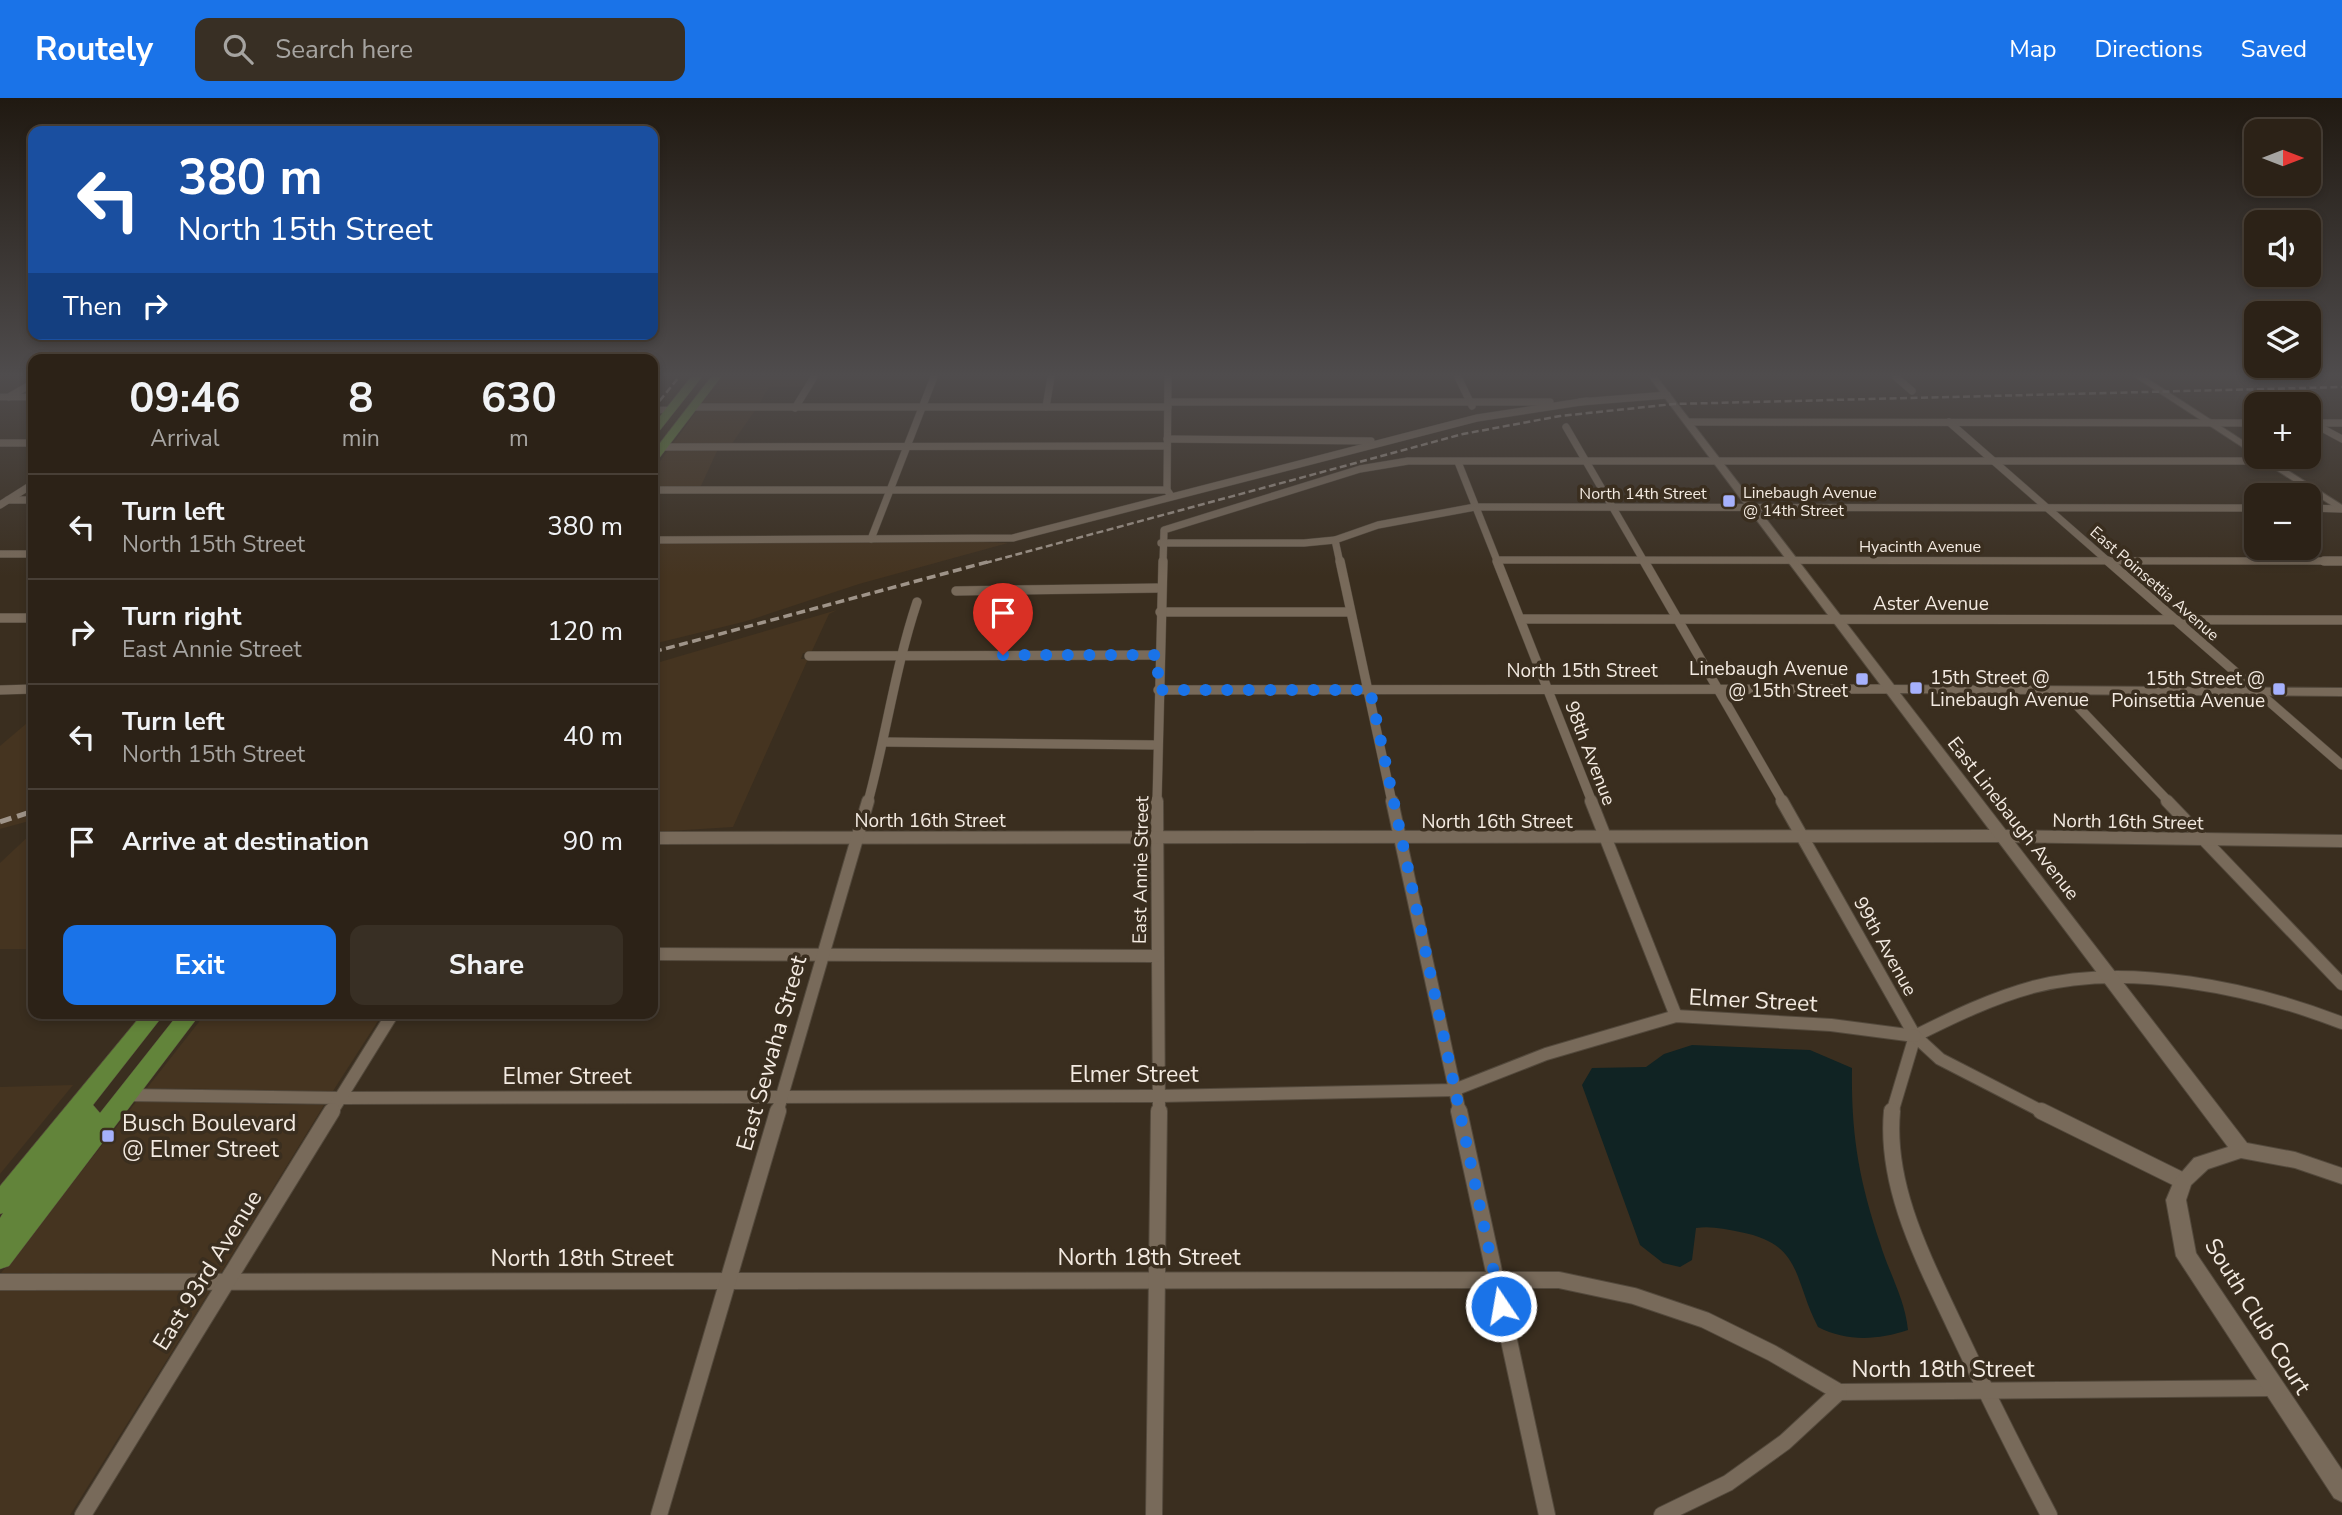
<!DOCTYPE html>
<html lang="en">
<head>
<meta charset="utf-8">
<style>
	:root { --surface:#2c2217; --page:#382f24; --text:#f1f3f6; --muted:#a6a4a1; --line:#483f36; --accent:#1a73e8 }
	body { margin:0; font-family:"Nunito Sans",sans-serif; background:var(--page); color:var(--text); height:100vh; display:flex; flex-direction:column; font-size:26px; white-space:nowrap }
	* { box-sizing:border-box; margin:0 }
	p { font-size:23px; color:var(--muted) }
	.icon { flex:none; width:38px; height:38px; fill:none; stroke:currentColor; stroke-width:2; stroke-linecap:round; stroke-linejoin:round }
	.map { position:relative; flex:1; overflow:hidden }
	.drawer { position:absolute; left:28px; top:256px; width:630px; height:665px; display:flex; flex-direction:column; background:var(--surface); border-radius:14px; box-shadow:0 4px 10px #0003,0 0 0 2px var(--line) }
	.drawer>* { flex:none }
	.banner { position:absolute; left:28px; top:28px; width:630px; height:214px; border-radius:14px; box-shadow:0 4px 10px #0003,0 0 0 2px var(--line); background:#1a4fa0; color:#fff; overflow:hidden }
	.needle { width:46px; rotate:90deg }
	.fabs { position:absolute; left:2244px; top:21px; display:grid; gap:14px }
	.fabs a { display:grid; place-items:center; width:77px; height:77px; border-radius:14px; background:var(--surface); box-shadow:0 4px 10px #0003,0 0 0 2px var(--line); font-size:35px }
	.pin { position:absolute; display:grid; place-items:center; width:60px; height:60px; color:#fff; margin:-72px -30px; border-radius:50% 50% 50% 0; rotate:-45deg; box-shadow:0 0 7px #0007 }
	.pin .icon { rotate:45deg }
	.me { position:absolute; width:77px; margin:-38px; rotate:348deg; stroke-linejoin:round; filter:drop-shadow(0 0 5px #0008) }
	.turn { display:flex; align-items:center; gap:24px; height:147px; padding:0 35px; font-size:32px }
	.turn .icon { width:91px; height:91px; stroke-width:2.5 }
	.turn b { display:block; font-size:49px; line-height:60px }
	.then { display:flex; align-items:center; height:66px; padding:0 35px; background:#0003; gap:14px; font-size:26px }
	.eta { display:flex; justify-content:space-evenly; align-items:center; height:119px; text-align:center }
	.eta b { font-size:42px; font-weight:700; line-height:49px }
	.cta { display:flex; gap:14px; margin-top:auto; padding:14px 35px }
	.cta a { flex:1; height:80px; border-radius:14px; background:var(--accent); color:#fff; font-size:28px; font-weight:700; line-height:80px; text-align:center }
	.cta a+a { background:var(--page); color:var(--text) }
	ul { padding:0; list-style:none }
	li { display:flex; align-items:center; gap:21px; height:105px; padding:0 35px; border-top:2px solid var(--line) }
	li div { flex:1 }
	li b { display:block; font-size:26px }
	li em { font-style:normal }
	header { display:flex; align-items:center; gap:42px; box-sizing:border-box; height:98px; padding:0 35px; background:var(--accent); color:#fff }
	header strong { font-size:33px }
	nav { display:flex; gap:38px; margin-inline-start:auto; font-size:24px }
	.search { width:490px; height:63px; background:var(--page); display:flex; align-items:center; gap:18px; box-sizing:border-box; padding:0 24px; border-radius:14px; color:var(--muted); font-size:26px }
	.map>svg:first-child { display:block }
	.built { fill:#453420 }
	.water { fill:#102323 }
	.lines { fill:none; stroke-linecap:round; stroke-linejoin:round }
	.minor-far3-casing { stroke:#53493c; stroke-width:8 }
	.minor-far2-casing { stroke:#53493c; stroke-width:10 }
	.minor-far1-casing { stroke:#53493c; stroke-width:14 }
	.minor-casing { stroke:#53493c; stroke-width:18 }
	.tertiary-casing { stroke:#53493c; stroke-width:2 }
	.primary-casing { stroke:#53493c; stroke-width:1 }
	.minor-far3 { stroke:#786a5a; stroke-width:7 }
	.minor-far2 { stroke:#786a5a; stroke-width:9 }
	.minor-far1 { stroke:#786a5a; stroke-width:12 }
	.minor { stroke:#786a5a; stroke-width:16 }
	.tertiary { fill:#786a5a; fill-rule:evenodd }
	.primary { fill:#62843a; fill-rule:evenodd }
	.rail-far2 { stroke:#9f9489; stroke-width:2.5; stroke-dasharray:7 3.5; stroke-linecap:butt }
	.rail-far1 { stroke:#9f9489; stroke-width:3.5; stroke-dasharray:9 4.5; stroke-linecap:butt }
	.rail { stroke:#9f9489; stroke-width:5; stroke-dasharray:12 6; stroke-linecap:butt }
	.route { stroke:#1a73e8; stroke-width:12; stroke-dasharray:0 21.6 }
	.poi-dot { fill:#a6b1fc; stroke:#3a2e1f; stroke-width:2.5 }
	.labels { text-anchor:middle; stroke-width:7; stroke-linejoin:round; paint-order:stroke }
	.far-poi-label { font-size:16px; fill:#f3eae1; stroke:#3a2e1f; text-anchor:start }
	.far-street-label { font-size:16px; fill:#f3eae1; stroke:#3a2e1f }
	.street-label { font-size:19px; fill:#f3eae1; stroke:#3a2e1f }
	.poi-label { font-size:19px; fill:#f3eae1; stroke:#3a2e1f; text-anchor:end }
	.near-street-label { font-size:23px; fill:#f3eae1; stroke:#3a2e1f }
	.near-poi-label { font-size:23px; fill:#f3eae1; stroke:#3a2e1f; text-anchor:start }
</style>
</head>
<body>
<header>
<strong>Routely</strong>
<div class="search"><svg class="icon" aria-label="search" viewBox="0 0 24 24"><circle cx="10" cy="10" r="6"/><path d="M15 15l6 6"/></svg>Search here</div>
<nav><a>Map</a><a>Directions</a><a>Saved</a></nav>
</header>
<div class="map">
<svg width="2342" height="1417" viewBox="0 0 2342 1417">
	<rect width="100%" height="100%" fill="#3a2e1f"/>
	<g class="built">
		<polygon points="721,279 809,279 803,289 769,289 758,308 700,308"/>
		<polygon points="698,311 756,311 731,347 672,347"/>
		<polygon points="669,351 718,351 700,390 653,390 653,373"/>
		<polygon points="653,444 984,444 1008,445 859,486 747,523 653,546"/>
		<polygon points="837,512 829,516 811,555 803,555 801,561 808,561 733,729 653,734 653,566"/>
		<polygon points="33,620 33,722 0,731 0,648"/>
		<polygon points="33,734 33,851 0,851 0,765"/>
		<polygon points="206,915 383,915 333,993 147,990"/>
		<polygon points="73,987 0,1076 0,989"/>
		<polygon points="136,1004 324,1007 221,1175 1,1175"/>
		<polygon points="0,1193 210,1193 70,1417 0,1417"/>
	</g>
	<path class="water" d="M1692,947L1810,952L1852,970C1851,1037 1859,1082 1880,1145C1889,1175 1905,1201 1908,1232C1878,1242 1847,1244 1818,1229C1793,1181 1803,1146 1740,1134C1725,1131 1711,1128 1696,1130L1692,1162L1680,1169L1663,1165L1640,1147L1582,987L1592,970L1646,969L1664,956Z"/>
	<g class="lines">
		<g class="minor-far3-casing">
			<g id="minor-far3">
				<polyline points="1168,279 1167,392 1171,398"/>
				<polyline points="1458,279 1472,308"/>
				<polyline points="1896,279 1912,293"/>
				<polyline points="9,299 33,285"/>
				<polyline points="1168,304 1550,304"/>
				<polyline points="1580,304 1667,297"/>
				<polyline points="693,309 1168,309"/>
				<polyline points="1046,309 1051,279"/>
				<polyline points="795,310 814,279"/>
				<polyline points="1688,324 2256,325"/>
				<polyline points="1949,324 2110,465"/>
				<polyline points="2308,325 2342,325"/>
				<polyline points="2316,327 2342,341"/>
				<polyline points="1566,329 1645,465"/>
				<polyline points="1167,341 1371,343"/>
				<polyline points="0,345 33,345"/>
				<polyline points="661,349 1167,348"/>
				<polyline points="1458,364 1498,465"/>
				<polyline points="653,392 1167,392"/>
				<polyline points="8,402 33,402"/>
				<polyline points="0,407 33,386"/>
				<polyline points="2308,410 2342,411"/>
				<polyline points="871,441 934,279"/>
				<polyline points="653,442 1013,440 1477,320 1587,303"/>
				<polyline points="1335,442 1340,465"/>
				<polyline points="1161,445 1304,445 1335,442 1378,427 1475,409 2256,410"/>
				<polyline points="0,456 33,456"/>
				<polyline points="1498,462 2342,463"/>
				<polyline points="1163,465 1164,432 1360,371 1408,363 2269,363"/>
			</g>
		</g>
		<g class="minor-far2-casing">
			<g id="minor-far2">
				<polyline points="1340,463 1392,704"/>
				<polyline points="1497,463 1592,704"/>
				<polyline points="1644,463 1783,704"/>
				<polyline points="2108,463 2342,667"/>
				<polyline points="2324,463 2342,463"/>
				<polyline points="956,493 1161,490"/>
				<polyline points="1160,514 1350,514"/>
				<polyline points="0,520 33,520"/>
				<polyline points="1521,521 2342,522"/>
				<polyline points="809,558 1159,557"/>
				<polyline points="0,592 33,591"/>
				<polyline points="1158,592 1890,591"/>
				<polyline points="2064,594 2169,704"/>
				<polyline points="884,644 1157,647"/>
				<path d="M868,704C886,638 895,570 917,504"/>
				<polyline points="1157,704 1163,463"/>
			</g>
		</g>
		<g class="minor-far1-casing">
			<g id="minor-far1">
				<polyline points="1157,703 1159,1015"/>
				<polyline points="1392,703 1460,1015"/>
				<polyline points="1591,703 1676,918"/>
				<polyline points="1782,703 1915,938 1892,1015"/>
				<polyline points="2167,703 2342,886"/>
				<polyline points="653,740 2003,738 2342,743"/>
				<polyline points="653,856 1156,858"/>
				<path d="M1915,938C1953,919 1992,900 2033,889C2128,864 2252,890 2342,925"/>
				<polyline points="1915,938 1940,961 2045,1015"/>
				<polyline points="127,997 340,1000 1159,998 1454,992 1546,956 1676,918 1831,927 1915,938"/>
				<polyline points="331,1015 393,915"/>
				<polyline points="777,1015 868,703"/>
			</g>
		</g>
		<g class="minor-casing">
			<g id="minor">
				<polyline points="1459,1013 1547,1417"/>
				<path d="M1892,1013C1885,1088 1923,1160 1954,1226C1984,1290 2016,1354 2049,1417"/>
				<polyline points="2041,1013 2183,1083"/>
				<polyline points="0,1184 1559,1182 1634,1198 1705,1222 1772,1255 1839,1294 2274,1290"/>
				<polyline points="83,1417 332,1013"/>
				<polyline points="659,1417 778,1013"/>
				<polyline points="1154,1417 1159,1013"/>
				<polyline points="1662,1417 1728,1385 1785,1344 1839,1294"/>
			</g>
		</g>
		<g class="tertiary-casing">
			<g id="tertiary">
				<polygon points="1649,279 1657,279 1894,587 2342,590 2342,598 1900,595 2247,1045 2295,1054 2342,1070 2342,1086 2295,1070 2241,1060 2208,1071 2191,1087 2186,1102 2196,1155 2342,1372 2342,1404 2334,1400 2176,1158 2166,1102 2174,1083 2194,1060 2228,1049"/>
				<polygon points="2135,279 2145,279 2256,351 2256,358"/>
				<rect x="0" y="296" width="33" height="6"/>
				<polygon points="653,309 671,309 675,312 671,315 653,315"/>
				<polygon points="2256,359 2267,359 2342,407 2342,414"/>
			</g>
		</g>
		<g class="primary-casing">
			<g id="primary">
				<polygon points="691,279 702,279 657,336 653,337 653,327"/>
				<polygon points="711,279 721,279 657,363 653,364 653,354"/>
				<polygon points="143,915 165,915 93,1007 100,1015 179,915 201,915 9,1168 0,1171 0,1120 3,1115 0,1116 0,1088"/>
			</g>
		</g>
		<use href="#minor-far3" class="minor-far3"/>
		<use href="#minor-far2" class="minor-far2"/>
		<use href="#minor-far1" class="minor-far1"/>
		<use href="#minor" class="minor"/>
		<use href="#tertiary" class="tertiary"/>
		<use href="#primary" class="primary"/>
		<g class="rail-far2">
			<polyline points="653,311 679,279"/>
			<polyline points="985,465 1463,336 1560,318 1674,306 2342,289"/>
		</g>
		<polyline class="rail-far1" points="653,554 991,463"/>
		<polyline class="rail" points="0,724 33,713"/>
	</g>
	<linearGradient id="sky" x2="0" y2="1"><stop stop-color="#201911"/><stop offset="0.58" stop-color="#4f4c4d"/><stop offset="1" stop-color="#4f4c4d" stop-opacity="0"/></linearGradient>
	<rect width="2342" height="478" fill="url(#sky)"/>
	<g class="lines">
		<polyline class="route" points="1003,557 1158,557 1158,592 1370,592 1501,1208"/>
	</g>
	<g class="poi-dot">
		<rect x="1722" y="396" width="14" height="14" rx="3.5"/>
		<rect x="1855" y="574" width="14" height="14" rx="3.5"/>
		<rect x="1909" y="583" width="14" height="14" rx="3.5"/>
		<rect x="2272" y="584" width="14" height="14" rx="3.5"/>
		<rect x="101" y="1031" width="14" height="14" rx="3.5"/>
	</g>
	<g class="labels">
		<g class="far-poi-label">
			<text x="1743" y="400">Linebaugh Avenue<tspan x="1743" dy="18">@ 14th Street</tspan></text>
		</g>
		<g class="far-street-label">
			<text x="1643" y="401">North 14th Street</text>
			<text x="1920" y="454">Hyacinth Avenue</text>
			<text transform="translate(2155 485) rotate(41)" y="6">East Poinsettia Avenue</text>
		</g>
		<g class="street-label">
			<text x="1931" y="512">Aster Avenue</text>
			<text x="1582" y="579">North 15th Street</text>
			<text transform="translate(1591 655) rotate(69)" y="7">98th Avenue</text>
			<text transform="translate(2014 720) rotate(52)" y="7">East Linebaugh Avenue</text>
			<text x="930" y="729">North 16th Street</text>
			<text x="1497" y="730">North 16th Street</text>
			<text transform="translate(2128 723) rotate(1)" y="7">North 16th Street</text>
			<text transform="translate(1140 772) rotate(-89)" y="7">East Annie Street</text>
			<text transform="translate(1886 848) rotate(61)" y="7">99th Avenue</text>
		</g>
		<g class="poi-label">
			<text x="1848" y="577">Linebaugh Avenue<tspan x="1848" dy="22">@ 15th Street</tspan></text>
			<text x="1930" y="586" text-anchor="start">15th Street @<tspan x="1930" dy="22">Linebaugh Avenue</tspan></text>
			<text x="2265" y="587">15th Street @<tspan x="2265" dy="22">Poinsettia Avenue</tspan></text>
		</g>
		<g class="near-street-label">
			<text transform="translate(1753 902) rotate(3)" y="8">Elmer Street</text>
			<text transform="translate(771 955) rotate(-74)" y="8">East Sewaha Street</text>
			<text x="1134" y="984">Elmer Street</text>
			<text x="567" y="986">Elmer Street</text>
			<text x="1149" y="1167">North 18th Street</text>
			<text x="582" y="1168">North 18th Street</text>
			<text transform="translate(207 1172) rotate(-58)" y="8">East 93rd Avenue</text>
			<text transform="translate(2258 1218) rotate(58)" y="8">South Club Court</text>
			<text x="1943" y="1279">North 18th Street</text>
		</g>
		<g class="near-poi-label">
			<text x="122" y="1033">Busch Boulevard<tspan x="122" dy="26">@ Elmer Street</tspan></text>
		</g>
	</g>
</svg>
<div class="fabs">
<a><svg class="needle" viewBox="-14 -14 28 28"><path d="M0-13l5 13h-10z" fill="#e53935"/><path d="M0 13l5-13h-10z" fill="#a6a4a1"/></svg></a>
<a><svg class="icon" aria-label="sound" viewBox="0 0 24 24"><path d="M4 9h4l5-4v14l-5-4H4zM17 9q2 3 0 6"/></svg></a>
<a><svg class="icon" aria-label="layers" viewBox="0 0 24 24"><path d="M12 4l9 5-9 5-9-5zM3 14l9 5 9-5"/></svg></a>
<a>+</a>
<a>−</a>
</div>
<div class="pin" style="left:1003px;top:557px;background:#d93025"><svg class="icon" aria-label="arrive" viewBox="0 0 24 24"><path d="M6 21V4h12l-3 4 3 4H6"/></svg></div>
<svg class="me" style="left:1501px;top:1208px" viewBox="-20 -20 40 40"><circle r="17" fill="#1a73e8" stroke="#fff" stroke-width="3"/><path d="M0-11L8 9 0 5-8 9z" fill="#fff"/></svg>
<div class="banner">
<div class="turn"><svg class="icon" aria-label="left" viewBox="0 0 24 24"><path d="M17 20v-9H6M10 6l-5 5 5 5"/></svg><div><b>380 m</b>North 15th Street</div></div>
<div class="then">Then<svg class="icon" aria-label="right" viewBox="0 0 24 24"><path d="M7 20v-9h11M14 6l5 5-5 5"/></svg></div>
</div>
<section class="drawer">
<div class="eta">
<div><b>09:46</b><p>Arrival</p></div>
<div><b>8</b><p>min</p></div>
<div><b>630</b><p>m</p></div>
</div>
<ul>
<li><svg class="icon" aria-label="left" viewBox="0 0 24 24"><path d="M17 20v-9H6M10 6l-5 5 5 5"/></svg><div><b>Turn left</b><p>North 15th Street</p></div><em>380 m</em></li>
<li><svg class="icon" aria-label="right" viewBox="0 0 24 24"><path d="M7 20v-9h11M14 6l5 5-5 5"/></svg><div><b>Turn right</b><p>East Annie Street</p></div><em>120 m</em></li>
<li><svg class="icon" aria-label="left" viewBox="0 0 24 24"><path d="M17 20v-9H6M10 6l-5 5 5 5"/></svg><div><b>Turn left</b><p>North 15th Street</p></div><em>40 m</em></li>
<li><svg class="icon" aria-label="arrive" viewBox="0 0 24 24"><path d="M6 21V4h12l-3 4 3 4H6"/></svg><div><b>Arrive at destination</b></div><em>90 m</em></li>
</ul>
<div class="cta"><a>Exit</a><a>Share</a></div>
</section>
</div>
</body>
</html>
